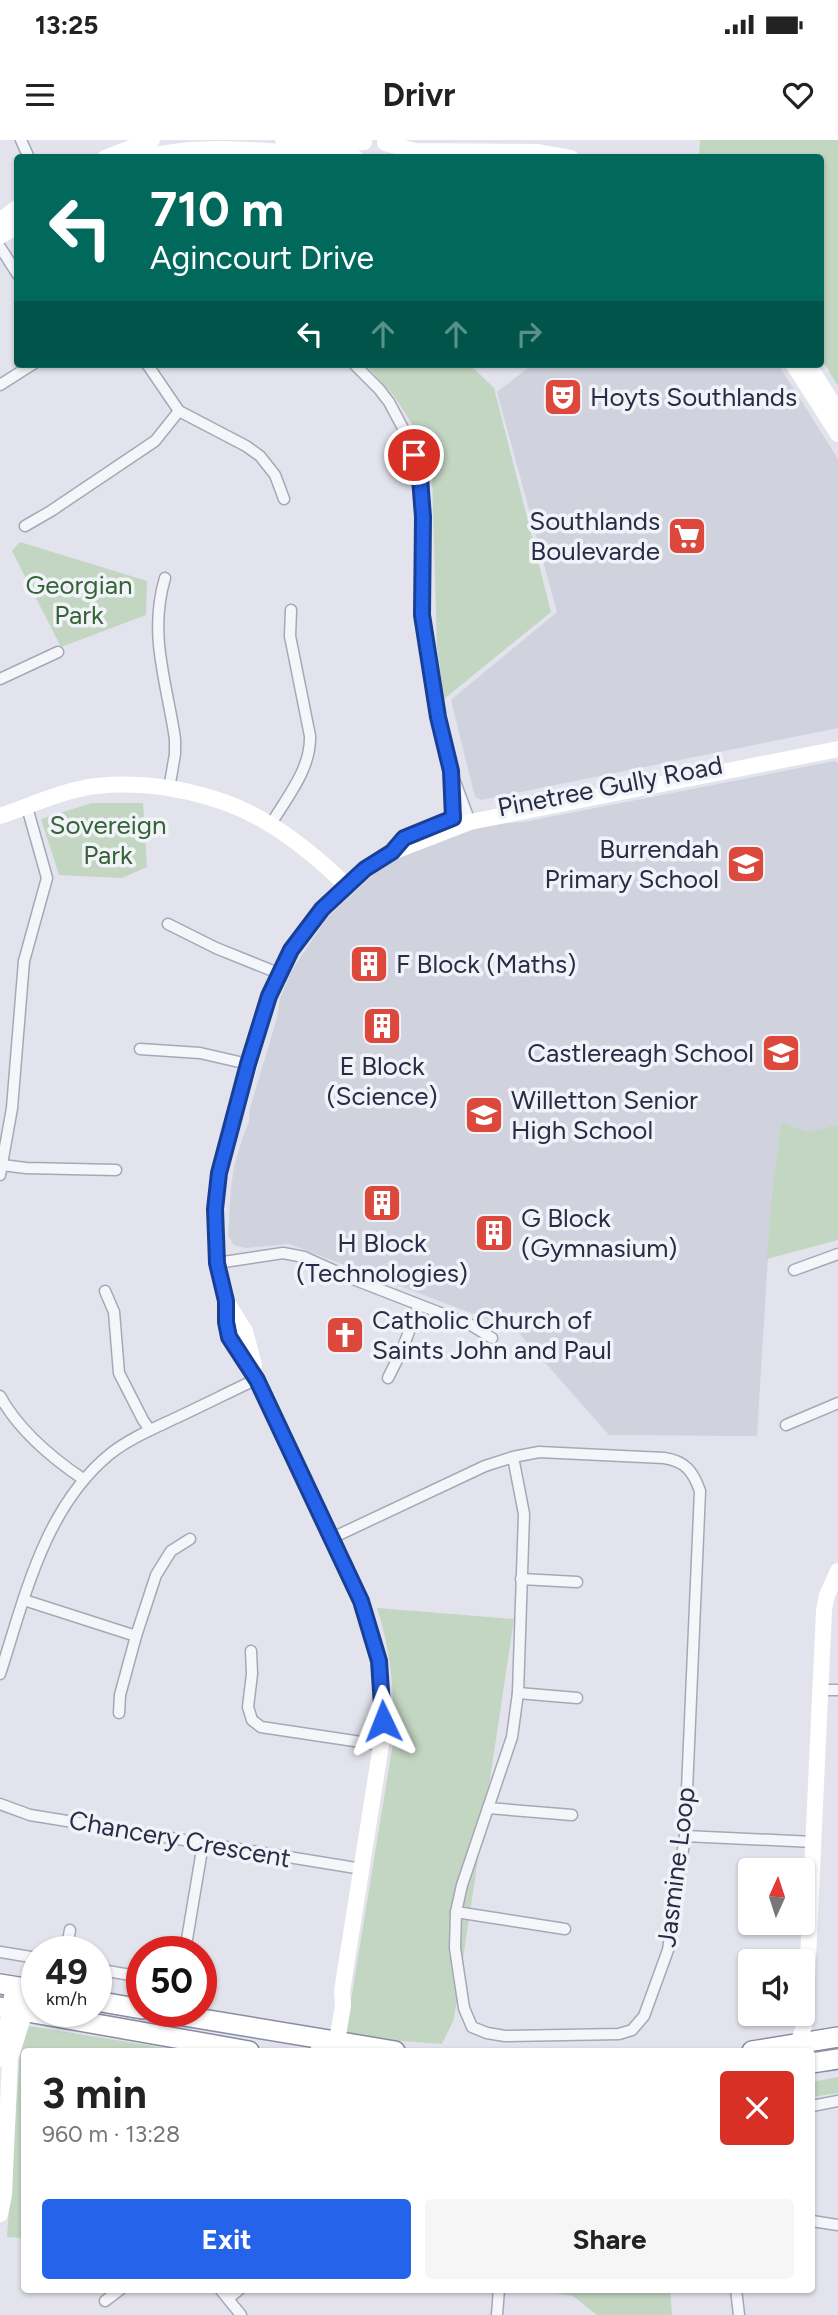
<!DOCTYPE html>
<html lang="en">
<head>
<meta charset="utf-8">
<style>
	:root { --surface:#fff; --page:#f6f6f6; --text:#222; --muted:#767676; --accent:#2563eb }
	body { margin:0; font-family:Figtree,sans-serif; background:var(--page); color:var(--text); height:100vh; display:flex; flex-direction:column; font-size:26px; white-space:nowrap }
	* { box-sizing:border-box; margin:0 }
	p { font-size:23px; color:var(--muted) }
	.icon { flex:none; width:38px; height:38px; fill:none; stroke:currentColor; stroke-width:2; stroke-linecap:round; stroke-linejoin:round }
	.map { position:relative; flex:1; overflow:hidden }
	.drawer { position:absolute; left:21px; top:1908px; width:794px; height:245px; display:flex; flex-direction:column; background:var(--surface); border-radius:7px; box-shadow:0 2px 5px #0004 }
	.drawer>* { flex:none }
	.top-card { position:absolute; left:14px; top:14px; width:810px; height:214px; border-radius:7px; box-shadow:0 2px 5px #0004; background:#00695c; color:#fff; overflow:hidden }
	.needle { width:46px; rotate:3deg }
	.buttons { position:absolute; left:738px; top:1718px; display:grid; gap:14px }
	.buttons a { display:grid; place-items:center; width:77px; height:77px; border-radius:7px; background:var(--surface); box-shadow:0 2px 5px #0004; font-size:35px }
	.speed { position:absolute; left:21px; top:1796px; display:flex; gap:14px; font-size:35px; font-weight:700; text-align:center }
	.speed>* { display:grid; place-content:center; width:91px; height:91px; border-radius:50%; background:var(--surface); box-shadow:0 2px 5px #0004; line-height:1 }
	.speed small { font-size:18px; font-weight:400 }
	.speed .limit { border:10px solid #d22; background:#fff; color:#111 }
	.pin { position:absolute; display:grid; place-items:center; width:60px; height:60px; color:#fff; margin:-30px; border:4px solid #fff; border-radius:50%; box-shadow:0 2px 7px #0007 }
	.me { position:absolute; width:77px; margin:-38px; rotate:358deg; stroke-linejoin:round; filter:drop-shadow(0 0 5px #0008) }
	.turn { display:flex; align-items:center; gap:24px; height:147px; padding:0 21px; font-size:32px }
	.turn .icon { width:91px; height:91px; stroke-width:2.5 }
	.turn b { display:block; font-size:49px; line-height:60px }
	.lanes { display:flex; align-items:center; height:66px; padding:0 21px; background:#0003; justify-content:center; gap:35px; direction:ltr }
	.lanes .off { opacity:.35 }
	.round { display:grid; place-items:center; flex:none; width:74px; height:74px; border-radius:7px; background:var(--page) }
	.summary { display:flex; align-items:center; justify-content:space-between; height:119px; padding:0 21px }
	h1 { font-size:42px; font-weight:700; line-height:52px }
	.button { display:flex; gap:14px; margin-top:auto; padding:14px 21px }
	.button a { flex:1; height:80px; border-radius:7px; background:var(--accent); color:#fff; font-size:28px; font-weight:700; line-height:80px; text-align:center }
	.button a+a { background:var(--page); color:var(--text) }
	.status { display:flex; justify-content:space-between; align-items:center; height:49px; padding:0 35px; background:var(--surface); direction:ltr }
	.status svg { height:19px; fill:currentColor }
	header { display:flex; justify-content:space-between; align-items:center; height:91px; padding:0 21px; background:var(--surface); font-size:32px; font-weight:700 }
	.map>svg:first-child { display:block }
	.built { fill:#d0d2de }
	.green { fill:#c3d6c2 }
	.lines { fill:none; stroke-linecap:round; stroke-linejoin:round }
	.street-casing { stroke:#a6a8b7; stroke-width:13 }
	.highway-casing { stroke:#888ca4; stroke-width:22 }
	.street { stroke:#f5f6f9; stroke-width:10 }
	.secondary { stroke:#fff; stroke-width:16 }
	.highway { stroke:#fff; stroke-width:19 }
	.route-casing { stroke:#184099; stroke-width:18 }
	.route { stroke:#2563eb; stroke-width:12 }
	.labels { text-anchor:middle; stroke-width:7; stroke-linejoin:round; paint-order:stroke }
	.poi-label { font-size:26px; fill:#282c46; stroke:#f2f3f9; text-anchor:start }
	.park-label { font-size:26px; fill:#346336; stroke:#f2f3f9 }
	.street-label { font-size:26px; fill:#282c46; stroke:#f2f3f9 }
</style>
</head>
<body>
<div class="status"><b>13:25</b><svg viewBox="0 0 49 12"><path d="M0 12V9h3v3zM5 12V6h3v6zM10 12V3h3v9zM15 12V0h3v12zM26 1h20v11H26zM47 4h2v5h-2z"/></svg></div>
<header><svg class="icon" aria-label="menu" viewBox="0 0 24 24"><path d="M4 6h16M4 12h16M4 18h16"/></svg>Drivr<svg class="icon" aria-label="heart" viewBox="0 0 24 24"><path d="M12 20l-8-8c-3-5 5-10 8-4 3-6 11-1 8 4z"/></svg></header>
<div class="map">
<svg width="838" height="2175" viewBox="0 0 838 2175">
	<rect width="100%" height="100%" fill="#e2e3ec"/>
	<g class="built">
		<polygon points="533,224 778,224 838,319 838,588 481,660 475,657 451,560 557,472 497,252"/>
		<polygon points="835,621 838,623 838,984 808,992 781,983 772,1050 757,1296 609,1295 516,1190 289,1104 246,1108 234,1105 228,1096 231,1047 234,1027 242,999 249,982 250,968 277,878 280,859 292,830 327,778 373,735 407,713 438,700 491,684 524,682"/>
	</g>
	<g class="green">
		<polygon points="700,0 838,0 838,246 821,218 821,18 699,17"/>
		<polygon points="365,224 469,224 494,248 551,472 444,559 437,507 432,336 418,293 394,256"/>
		<polygon points="20,402 147,441 146,475 61,507 12,411"/>
		<polygon points="92,663 143,663 147,727 122,738 59,735 41,679"/>
		<polygon points="781,982 808,992 838,984 838,1100 767,1119 772,1050"/>
		<path d="M377,1468L514,1479L454,1879L442,1904L345,1897L394,1597C394,1553 391,1510 377,1468Z"/>
		<polygon points="22,1885 185,1911 24,1911 24,2098 7,2097"/>
		<polygon points="838,1937 838,1953 812,1957 812,1942"/>
		<polygon points="531,2149 670,2149 672,2175 597,2175 573,2156"/>
	</g>
	<g class="lines">
		<g class="street-casing">
			<g id="street">
				<polyline points="21,0 29,18"/>
				<polyline points="0,107 18,135"/>
				<polyline points="147,224 179,271 246,306 260,316 275,335 284,359"/>
				<polyline points="354,224 379,249 389,262 405,292 420,338 423,377 422,475 438,577 451,631 470,682"/>
				<polyline points="0,245 33,224"/>
				<polyline points="25,386 51,371 155,301 179,271"/>
				<path d="M165,438C148,495 167,543 175,599V614L169,649"/>
				<polyline points="0,539 58,512"/>
				<polyline points="452,641 456,687"/>
				<path d="M271,684C287,657 311,629 310,596L290,496L291,470"/>
				<polyline points="168,784 216,808 278,833"/>
				<polyline points="140,909 200,913 248,924"/>
				<polyline points="2,1025 26,1028 116,1030"/>
				<polyline points="0,1035 12,968 24,821 47,738 27,667"/>
				<polyline points="217,1123 283,1113 304,1117 353,1139 471,1185 492,1198"/>
				<polyline points="794,1130 838,1114"/>
				<polyline points="105,1151 114,1172 119,1233 143,1280 150,1290"/>
				<polyline points="388,1238 402,1210 419,1165"/>
				<path d="M0,1256C18,1289 52,1318 83,1339"/>
				<polyline points="786,1285 838,1263"/>
				<path d="M332,1398L485,1326L513,1317L539,1312L664,1318C685,1321 693,1331 700,1351L685,1696L668,1810L644,1876L632,1890L619,1894L505,1896L487,1893L472,1887L464,1868L455,1808L456,1772L462,1745L512,1597L518,1553L524,1374L513,1317"/>
				<polyline points="521,1439 577,1442"/>
				<polyline points="24,1460 136,1496 156,1435 171,1411 190,1399"/>
				<polyline points="251,1511 252,1534 248,1567 252,1580 261,1587 381,1605"/>
				<path d="M0,1534C25,1457 44,1368 110,1314C130,1298 157,1287 180,1276C206,1264 231,1251 257,1239"/>
				<polyline points="820,1550 838,1550"/>
				<polyline points="518,1553 577,1558"/>
				<polyline points="119,1573 120,1555 136,1496"/>
				<polyline points="0,1664 30,1675 362,1729"/>
				<polyline points="488,1668 572,1675"/>
				<polyline points="685,1696 814,1702"/>
				<polyline points="456,1772 565,1789"/>
				<polyline points="66,1811 70,1790"/>
				<polyline points="185,1811 203,1704"/>
				<polyline points="0,1812 37,1818"/>
				<polyline points="96,1829 142,1837"/>
				<polyline points="812,1966 838,1961"/>
				<polyline points="812,2081 838,2085"/>
				<polyline points="220,2149 241,2175"/>
				<polyline points="736,2149 739,2175"/>
				<polyline points="229,2158 240,2149"/>
				<polyline points="105,2161 121,2149"/>
				<polyline points="497,2175 499,2149"/>
			</g>
		</g>
		<g class="highway-casing">
			<g id="highway">
				<polyline points="0,1844 37,1850"/>
				<polyline points="96,1861 142,1869"/>
				<polyline points="0,1867 249,1911"/>
				<polyline points="154,1871 395,1911"/>
				<polyline points="752,1911 838,1897"/>
				<polyline points="812,1923 838,1919"/>
			</g>
		</g>
		<use href="#street" class="street"/>
		<g class="secondary">
			<polyline points="283,0 337,3 364,2"/>
			<polyline points="385,3 415,11 538,12 571,18"/>
			<polyline points="105,18 152,0"/>
			<path d="M143,18C207,0 274,15 339,14L351,15L356,18"/>
			<polyline points="0,81 18,67"/>
			<polyline points="0,96 18,86"/>
			<polyline points="793,224 838,294"/>
			<polyline points="808,224 838,272"/>
			<path d="M0,676C29,666 66,649 97,646C154,640 223,654 271,685C299,702 323,723 346,745"/>
			<polyline points="226,1161 245,1191 254,1225"/>
			<polyline points="318,1911 338,1895 343,1866 342,1851 381,1605 383,1559 379,1521 361,1461 257,1239 229,1197 226,1161 216,1112 215,1069 219,1033 269,856 291,810 322,769 364,729 392,712 470,682 838,609"/>
			<polyline points="800,1911 798,1904 805,1883 824,1470 827,1455 838,1431"/>
			<polyline points="1,1919 14,1846"/>
			<polyline points="0,2074 4,2055 10,1919 25,1871 29,1849"/>
		</g>
		<use href="#highway" class="highway"/>
	</g>
	<g class="lines">
		<g class="route-casing">
			<polyline id="route" points="383,1581 379,1521 361,1461 257,1240 229,1197 226,1182 226,1161 217,1123 215,1069 219,1033 248,924 269,856 291,810 322,769 365,729 392,712 404,698 453,678 451,631 438,577 422,475 423,377 420,338 414,315"/>
		</g>
		<use href="#route" class="route"/>
	</g>
	<defs>
		<g id="theatre-square" transform="scale(2.0125)"><rect x="-9" y="-9" width="18" height="18" rx="4" fill="#dc493c" stroke="#f2f3f9"/><path d="M-5-5.5Q0-4 5-5.5V0Q5 5 0 6Q-5 5-5 0ZM-3.3-2.5H-1v1.5H-3.3ZM1-2.5H3.3v1.5H1ZM-2.8 1Q0 5.5 2.8 1Z" fill="#fff"/></g>
		<g id="supermarket-square" transform="scale(2.0125)"><rect x="-9" y="-9" width="18" height="18" rx="4" fill="#dc493c" stroke="#f2f3f9"/><path d="M-6-5.5h2.5l.6 2H6L4.5 2H-2.5L-4.4-4H-6ZM-1.5 3.2a1.3 1.3 0 1 0 .1 0ZM3 3.2a1.3 1.3 0 1 0 .1 0Z" fill="#fff"/></g>
		<g id="school-square" transform="scale(2.0125)"><rect x="-9" y="-9" width="18" height="18" rx="4" fill="#dc493c" stroke="#f2f3f9"/><path d="M0-5L7-2L0 1L-7-2ZM-4 1L0 2.5L4 1V4Q0 6-4 4Z" fill="#fff"/></g>
		<g id="building-square" transform="scale(2.0125)"><rect x="-9" y="-9" width="18" height="18" rx="4" fill="#dc493c" stroke="#f2f3f9"/><path d="M-4-6H4V6H1V3H-1V6H-4ZM-2.5-4.3h1.7v1.8h-1.7ZM.8-4.3h1.7v1.8H.8ZM-2.5-1h1.7V.8h-1.7ZM.8-1h1.7V.8H.8Z" fill="#fff"/></g>
		<g id="church-square" transform="scale(2.0125)"><rect x="-9" y="-9" width="18" height="18" rx="4" fill="#dc493c" stroke="#f2f3f9"/><path d="M-1.2-6h2.4v3.5h3.3v2.4h-3.3V6h-2.4V-.1h-3.3v-2.4h3.3Z" fill="#fff"/></g>
	</defs>
	<g fill-rule="evenodd">
		<use href="#theatre-square" x="563" y="257"/>
		<use href="#supermarket-square" x="687" y="396"/>
		<use href="#school-square" x="746" y="724"/>
		<use href="#building-square" x="369" y="824"/>
		<use href="#building-square" x="382" y="886"/>
		<use href="#school-square" x="781" y="913"/>
		<use href="#school-square" x="484" y="975"/>
		<use href="#building-square" x="382" y="1063"/>
		<use href="#building-square" x="494" y="1093"/>
		<use href="#church-square" x="345" y="1195"/>
	</g>
	<g class="labels">
		<g class="poi-label">
			<text x="590" y="266">Hoyts Southlands</text>
			<text x="660" y="390" text-anchor="end">Southlands<tspan x="660" dy="30">Boulevarde</tspan></text>
			<text x="719" y="718" text-anchor="end">Burrendah<tspan x="719" dy="30">Primary School</tspan></text>
			<text x="396" y="833">F Block (Maths)</text>
			<text x="754" y="922" text-anchor="end">Castlereagh School</text>
			<text x="382" y="935" text-anchor="middle">E Block<tspan x="382" dy="30">(Science)</tspan></text>
			<text x="511" y="969">Willetton Senior<tspan x="511" dy="30">High School</tspan></text>
			<text x="521" y="1087">G Block<tspan x="521" dy="30">(Gymnasium)</tspan></text>
			<text x="382" y="1112" text-anchor="middle">H Block<tspan x="382" dy="30">(Technologies)</tspan></text>
			<text x="372" y="1189">Catholic Church of<tspan x="372" dy="30">Saints John and Paul</tspan></text>
		</g>
		<g class="park-label">
			<text x="79" y="454">Georgian<tspan x="79" dy="30">Park</tspan></text>
			<text x="108" y="694">Sovereign<tspan x="108" dy="30">Park</tspan></text>
		</g>
		<g class="street-label">
			<text transform="translate(610 646) rotate(-11)" y="9">Pinetree Gully Road</text>
			<text transform="translate(180 1699) rotate(10)" y="9">Chancery Crescent</text>
			<text transform="translate(676 1727) rotate(-83)" y="9">Jasmine Loop</text>
		</g>
	</g>
</svg>
<div class="buttons">
<a><svg class="needle" viewBox="-14 -14 28 28"><path d="M0-13l5 13h-10z" fill="#e53935"/><path d="M0 13l5-13h-10z" fill="#767676"/></svg></a>
<a><svg class="icon" aria-label="sound" viewBox="0 0 24 24"><path d="M4 9h4l5-4v14l-5-4H4zM17 9q2 3 0 6"/></svg></a>
</div>
<div class="speed"><div>49<small>km/h</small></div><div class="limit">50</div></div>
<div class="pin" style="left:414px;top:315px;background:#d93025"><svg class="icon" aria-label="arrive" viewBox="0 0 24 24"><path d="M6 21V4h12l-3 4 3 4H6"/></svg></div>
<svg class="me" style="left:383px;top:1581px" viewBox="-20 -20 40 40"><path d="M0-17L14 15 0 8-14 15z" fill="#2563eb" stroke="#fff" stroke-width="4"/></svg>
<div class="top-card">
<div class="turn"><svg class="icon" aria-label="left" viewBox="0 0 24 24"><path d="M17 20v-9H6M10 6l-5 5 5 5"/></svg><div><b>710 m</b>Agincourt Drive</div></div>
<div class="lanes"><svg class="icon" aria-label="left" viewBox="0 0 24 24"><path d="M17 20v-9H6M10 6l-5 5 5 5"/></svg><svg class="icon off" aria-label="ahead" viewBox="0 0 24 24"><path d="M12 20V5M6 11l6-6 6 6"/></svg><svg class="icon off" aria-label="ahead" viewBox="0 0 24 24"><path d="M12 20V5M6 11l6-6 6 6"/></svg><svg class="icon off" aria-label="right" viewBox="0 0 24 24"><path d="M7 20v-9h11M14 6l5 5-5 5"/></svg></div>
</div>
<section class="drawer">
<div class="summary"><div><h1>3 min</h1><p>960 m · 13:28</p></div><a class="round" style="background:#d93025;color:#fff"><svg class="icon" aria-label="close" viewBox="0 0 24 24"><path d="M6 6l12 12M18 6L6 18"/></svg></a></div>
<div class="button"><a>Exit</a><a>Share</a></div>
</section>
</div>
</body>
</html>
